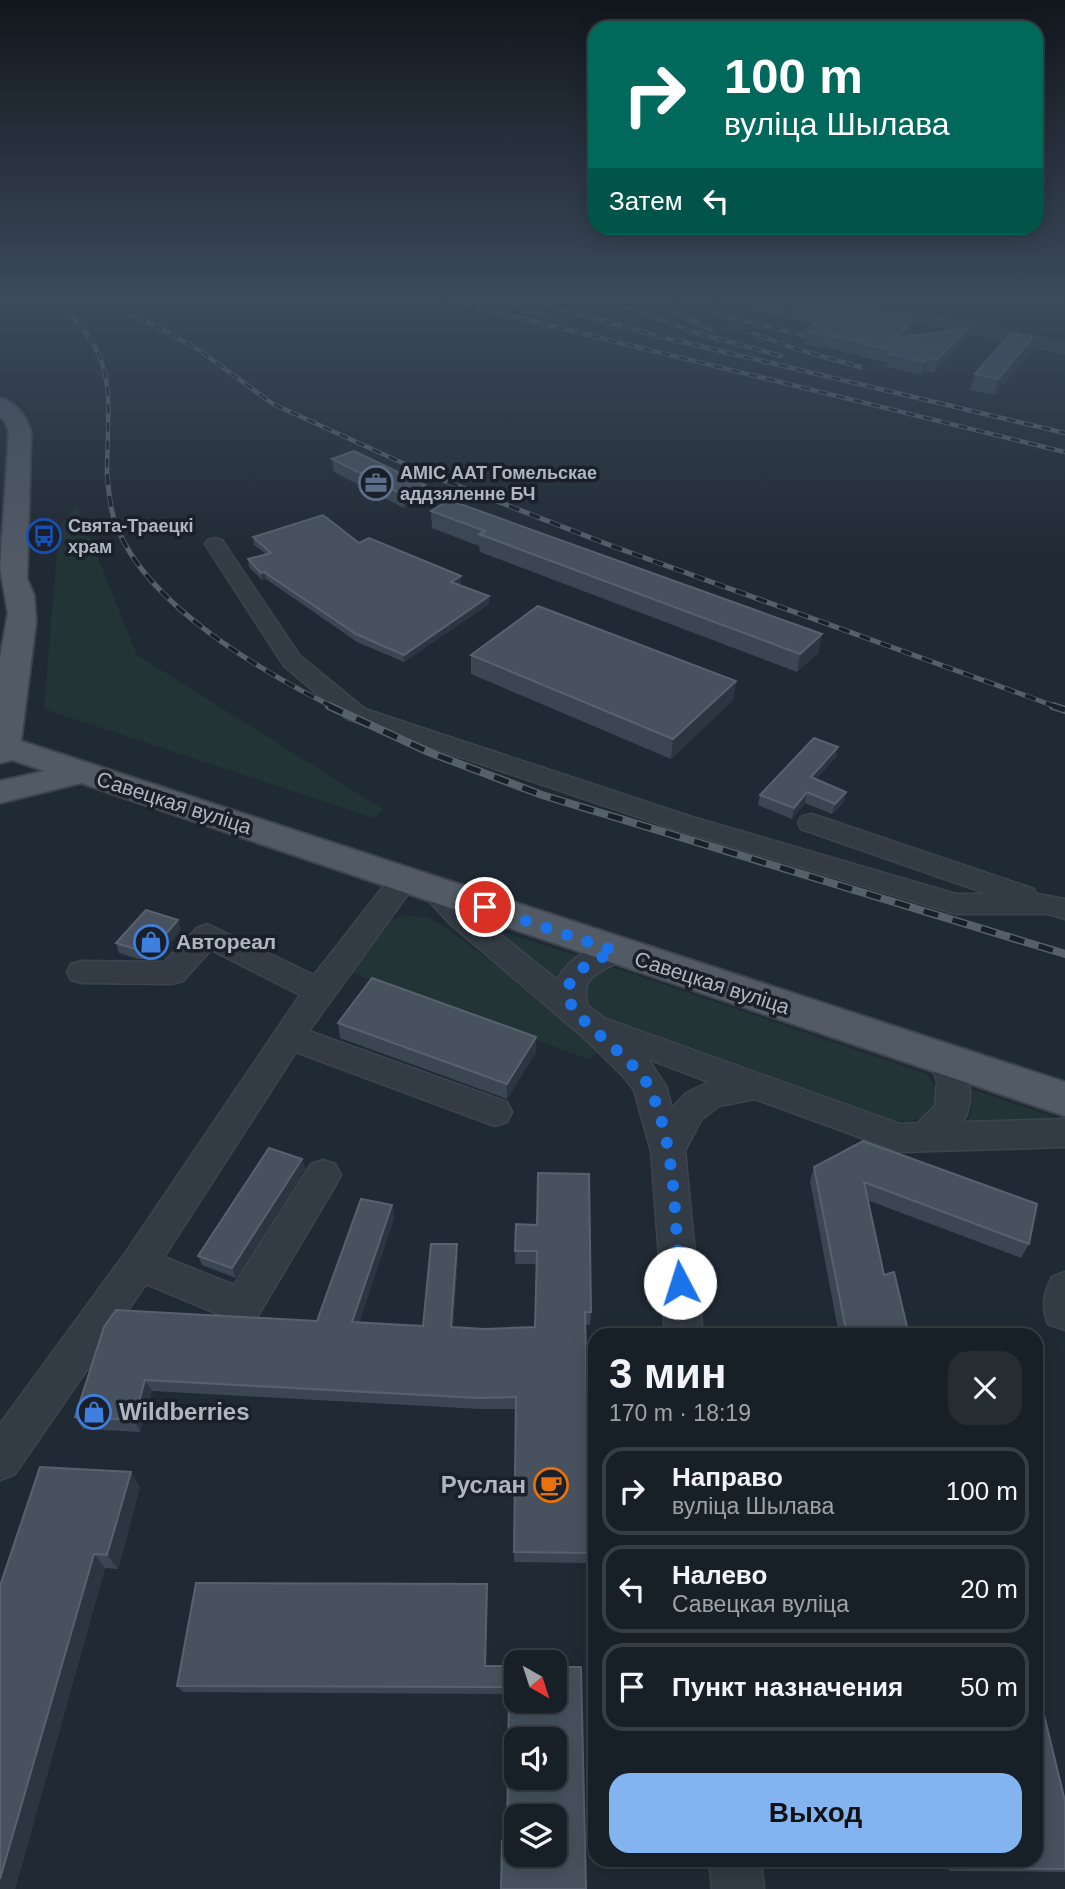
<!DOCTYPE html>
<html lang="ru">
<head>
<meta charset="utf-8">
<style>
	:root { --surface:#182027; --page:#252d33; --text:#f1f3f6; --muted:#9fa3a7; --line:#363e44; --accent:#84b4f0 }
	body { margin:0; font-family:Helvetica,sans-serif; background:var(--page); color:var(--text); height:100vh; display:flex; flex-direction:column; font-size:26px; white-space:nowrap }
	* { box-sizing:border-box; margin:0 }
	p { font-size:23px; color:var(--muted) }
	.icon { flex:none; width:38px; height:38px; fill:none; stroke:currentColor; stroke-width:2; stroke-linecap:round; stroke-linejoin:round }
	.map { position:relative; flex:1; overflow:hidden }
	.panel { position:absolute; left:588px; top:1328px; width:455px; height:539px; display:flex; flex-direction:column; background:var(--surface); border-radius:21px; box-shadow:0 4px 18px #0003,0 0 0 2px var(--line) }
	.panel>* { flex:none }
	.banner { position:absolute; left:588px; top:21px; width:455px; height:214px; border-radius:21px; box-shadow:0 4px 18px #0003,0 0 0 2px var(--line); background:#00695c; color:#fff; overflow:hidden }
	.needle { width:46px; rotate:141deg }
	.fabs { position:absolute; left:504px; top:1650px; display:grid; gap:14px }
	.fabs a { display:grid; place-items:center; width:63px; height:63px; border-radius:14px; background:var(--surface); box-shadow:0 4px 18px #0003,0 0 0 2px var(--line); font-size:35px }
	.pin { position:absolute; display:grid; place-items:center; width:60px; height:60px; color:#fff; margin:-30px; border:4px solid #fff; border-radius:50%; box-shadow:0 2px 7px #0007 }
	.me { position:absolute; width:77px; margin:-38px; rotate:355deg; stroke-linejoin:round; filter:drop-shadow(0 0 5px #0008) }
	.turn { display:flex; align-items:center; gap:24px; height:147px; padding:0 21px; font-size:32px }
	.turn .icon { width:91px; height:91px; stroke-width:2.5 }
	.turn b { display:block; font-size:49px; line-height:60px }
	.then { display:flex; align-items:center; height:66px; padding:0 21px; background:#0003; gap:14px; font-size:26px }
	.round { display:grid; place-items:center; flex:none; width:74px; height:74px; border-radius:21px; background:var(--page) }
	.head { display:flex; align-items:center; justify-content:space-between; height:119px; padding:0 21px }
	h1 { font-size:42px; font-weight:800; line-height:52px }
	.cta { display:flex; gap:14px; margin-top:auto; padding:14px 21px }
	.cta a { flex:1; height:80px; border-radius:21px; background:var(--accent); color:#111; font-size:28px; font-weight:800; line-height:80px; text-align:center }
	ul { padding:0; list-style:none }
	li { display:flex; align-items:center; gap:21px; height:88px; margin:0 14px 10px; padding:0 7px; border:4px solid var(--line); border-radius:21px }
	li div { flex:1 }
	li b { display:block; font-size:26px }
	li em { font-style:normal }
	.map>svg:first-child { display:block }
	.green { fill:#223435 }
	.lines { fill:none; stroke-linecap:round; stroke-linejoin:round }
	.minor-casing { stroke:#3d444e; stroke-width:3 }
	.major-casing { stroke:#3d444e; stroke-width:4 }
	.minor { fill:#333b45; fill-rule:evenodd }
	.major { fill:#515a65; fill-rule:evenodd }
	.rail-far2-casing { stroke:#55606b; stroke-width:4.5 }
	.rail-far1-casing { stroke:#55606b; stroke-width:5 }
	.rail-casing { stroke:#55606b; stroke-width:8 }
	.rail-far2 { stroke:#192029; stroke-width:2.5; stroke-dasharray:9; stroke-linecap:butt }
	.rail-far1 { stroke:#192029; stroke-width:3.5; stroke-dasharray:11; stroke-linecap:butt }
	.rail { stroke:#192029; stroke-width:5; stroke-dasharray:15; stroke-linecap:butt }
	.wall { fill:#3b4652 }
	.shaded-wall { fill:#2b3641 }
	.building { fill:#47525e; stroke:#57626e; stroke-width:2; fill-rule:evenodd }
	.route { stroke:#1a73e8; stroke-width:12; stroke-dasharray:0 21.6 }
	.labels { text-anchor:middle; stroke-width:7; stroke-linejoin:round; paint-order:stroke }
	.far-poi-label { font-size:18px; font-weight:bold; fill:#adb6c2; stroke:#192029; text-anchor:start }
	.street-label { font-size:21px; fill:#adb6c2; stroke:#192029 }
	.poi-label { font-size:21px; font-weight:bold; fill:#adb6c2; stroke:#192029; text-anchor:start }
	.near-poi-label { font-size:24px; font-weight:bold; fill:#adb6c2; stroke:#192029; text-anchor:start }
</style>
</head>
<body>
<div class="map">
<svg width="1065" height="1889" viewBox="0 0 1065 1889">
	<rect width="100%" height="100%" fill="#202a34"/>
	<g class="green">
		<polygon points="77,505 137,655 383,809 374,818 44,709 59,527"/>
		<polygon points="406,915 429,918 447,928 602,1046 591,1060 344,970 384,923"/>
		<polygon points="481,925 581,957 564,969 556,986"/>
		<path d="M606,968H615L927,1074L938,1091L937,1108C923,1120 913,1123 894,1120L593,1012L586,1008L580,983Z"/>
		<polygon points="969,1088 1063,1120 967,1127 972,1108"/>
	</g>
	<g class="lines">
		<g class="minor-casing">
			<g id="minor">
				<polygon points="812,297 838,297 1065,343 1065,353 819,301"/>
				<polygon points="215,538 222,540 300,656 365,709 689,816 956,894 988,894 801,829 798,823 801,817 811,814 821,817 1034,889 1037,894 1065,899 1065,919 1048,914 956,914 671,828 347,719 284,666 205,544 208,540"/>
				<polygon points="404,870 414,873 418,880 309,1031 507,1102 512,1112 507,1122 495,1126 296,1052 164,1257 234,1285 311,1164 323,1160 335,1164 341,1175 335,1186 256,1319 242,1324 146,1284 15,1474 0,1480 0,1424 126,1252 300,995 211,950 183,981 172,984 82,983 71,980 67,972 71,964 82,961 164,962 197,928 207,924 314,975 394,873"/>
				<path d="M433,880L443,883L469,909L557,980C569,958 600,936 626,943L630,951C620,968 594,967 586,987L587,1005L604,1018L900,1124L917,1123L935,1106L937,1082L930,1060L935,1051L946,1047L957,1051C969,1072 976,1101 963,1122L1065,1119V1147L900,1152L755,1099L719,1106L701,1120L685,1151L703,1335H665L651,1151L634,1090L623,1076L582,1036L449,923L419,890L423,883ZM648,1059L709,1082L686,1093L672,1108L666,1086Z"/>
				<path d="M1065,1272V1330L1048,1324C1041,1307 1044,1293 1052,1277Z"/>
				<polygon points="709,1860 761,1860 764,1889 712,1889"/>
			</g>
		</g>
		<g class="major-casing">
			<path id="major" d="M0,398C17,403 26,416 31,432L27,579L34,595L36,622L21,741L1065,1082V1116L81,783L0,803V781L45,771L12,760L0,763V658L8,613L0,568L9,432L5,421L0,417Z"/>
		</g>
		<use href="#minor" class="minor"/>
		<use href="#major" class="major"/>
		<g class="rail-far2-casing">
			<g id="rail-far2">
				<path d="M52,297C122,357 107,393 107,476"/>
				<polyline points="88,297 162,329 199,350 273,404 431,476"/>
				<polyline points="434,297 1065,452"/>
				<polyline points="488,297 545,314"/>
				<polyline points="599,297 694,332 781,356"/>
				<polyline points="650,297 711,330"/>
				<polyline points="668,297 736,319 823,340"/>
				<polyline points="535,302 670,339 1065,433"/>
				<polyline points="743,329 790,347 860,367"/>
			</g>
		</g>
		<g class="rail-far1-casing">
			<g id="rail-far1">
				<path d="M107,474C109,492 110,511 117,527C147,605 261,671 333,707"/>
				<polyline points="427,474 612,546 1057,707"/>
			</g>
		</g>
		<g class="rail-casing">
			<g id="rail">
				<polyline points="329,706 431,753 542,795 1065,954"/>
				<polyline points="1053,706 1065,710"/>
			</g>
		</g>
		<use href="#rail-far2" class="rail-far2"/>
		<use href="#rail-far1" class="rail-far1"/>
		<use href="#rail" class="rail"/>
	</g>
	<g class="wall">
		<polygon points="691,297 848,297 853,304 917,317 914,330 908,336 969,328 966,341 934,373 926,371 922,375 887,367 888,362 860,357 861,355 804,344 806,331 814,324"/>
		<polygon points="1033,337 1029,353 994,395 970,390 975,374"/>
		<polygon points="332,459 426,499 404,508 334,472"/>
		<polygon points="431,511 819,652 797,672 480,552 479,546 432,528"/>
		<polygon points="253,537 359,543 461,576 461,584 459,585 489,604 404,662 357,642 266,579 262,580 249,567 248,559 266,554 254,545"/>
		<polygon points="471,655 736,681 733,700 671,759 471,674"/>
		<polygon points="838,747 836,757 816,779 846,792 844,802 832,814 805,803 792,819 758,805 760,795"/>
		<polygon points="181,930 156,959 138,959 119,953 116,943"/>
		<polygon points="338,1023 536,1052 507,1099 340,1038"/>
		<polygon points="863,1141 1029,1244 1021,1258 867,1200 884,1275 909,1335 839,1335 810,1181 814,1167"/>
		<polygon points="302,1159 305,1169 236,1278 202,1265 198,1256"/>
		<polygon points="392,1205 394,1218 359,1323 423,1326 458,1257 453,1327 485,1329 535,1327 536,1264 515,1264 516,1224 591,1312 590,1325 585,1325 590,1553 589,1563 514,1562 516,1409 480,1409 152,1391 140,1432 83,1429 75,1417 104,1327 317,1321"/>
		<polygon points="140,1487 118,1569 105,1568 15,1889 0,1889 0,1586"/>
		<polygon points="487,1584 486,1666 516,1666 509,1694 183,1692 177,1686"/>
		<polygon points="1065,1801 1065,1872 949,1871 947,1860 1036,1860"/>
	</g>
	<g class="shaded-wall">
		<polygon points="917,317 914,330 894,350 895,338"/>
		<polygon points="969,328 966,341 934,373 938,359"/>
		<polygon points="1033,337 1029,353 994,395 998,379"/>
		<polygon points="929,358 926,371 922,375 925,362"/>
		<polygon points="425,485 426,499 404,508 403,495"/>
		<polygon points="264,572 266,579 262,580 261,573"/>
		<polygon points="461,576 461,584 452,589 451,582"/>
		<polygon points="489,596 489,604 404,662 404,655"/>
		<polygon points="822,634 819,652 797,672 800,654"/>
		<polygon points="736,681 733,700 671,759 673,739"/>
		<polygon points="838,747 836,757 809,787 811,777"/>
		<polygon points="807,792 805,803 792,819 794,808"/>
		<polygon points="846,792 844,802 832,814 835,804"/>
		<polygon points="178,920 181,930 156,959 153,949"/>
		<polygon points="536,1037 536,1052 507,1099 507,1084"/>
		<polygon points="302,1159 305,1169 236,1278 232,1268"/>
		<polygon points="392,1205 394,1218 355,1335 352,1322"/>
		<polygon points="457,1244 458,1257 452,1339 451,1327"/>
		<polygon points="145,1380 152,1391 140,1432 134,1420"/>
		<polygon points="131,1472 140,1487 118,1569 107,1555"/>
		<polygon points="94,1554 105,1568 15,1889 0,1889 0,1879"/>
		<polygon points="487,1584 488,1592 485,1673 485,1666"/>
	</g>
	<g class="building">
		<polygon points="750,297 848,297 854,298 847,303 917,317 895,338 969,328 938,359 929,358 925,362 890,354 895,350 863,344 865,342 806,331 826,313"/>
		<polygon points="1011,333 1033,337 998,379 975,374"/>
		<polygon points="354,451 425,485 403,495 332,459"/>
		<polygon points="449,500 822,634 800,654 479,534 485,531 431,511"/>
		<polygon points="323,515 359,543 369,538 461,576 451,582 489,596 404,655 356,634 264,572 261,573 248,559 271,553 253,537"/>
		<polygon points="538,606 736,681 673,739 471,655"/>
		<polygon points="814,738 838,747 811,777 846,792 835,804 807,792 794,808 760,795"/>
		<polygon points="146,910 178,920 153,949 135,949 116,943"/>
		<polygon points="372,978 536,1037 507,1084 338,1023"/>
		<polygon points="863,1141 1037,1204 1029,1244 864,1182 884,1275 894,1272 909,1335 847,1335 814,1167"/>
		<polygon points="269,1148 302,1159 232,1268 198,1256"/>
		<polygon points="538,1173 589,1174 591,1312 585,1312 590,1553 514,1552 516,1397 479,1398 145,1380 134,1420 75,1417 104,1327 116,1310 317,1321 361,1199 392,1205 352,1322 423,1326 431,1244 457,1244 451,1327 485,1329 535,1327 537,1251 515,1251 516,1224 537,1225"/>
		<polygon points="40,1467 131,1472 107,1555 94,1554 0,1879 0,1586"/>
		<path d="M196,1583L487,1584L485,1666H516V1701H555V1667H581L586,1889H501L502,1841H507L509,1687L177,1686ZM516,1740H555V1778H516ZM516,1816H555V1855H516Z"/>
		<polygon points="1036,1682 1065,1801 1065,1869 955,1868 954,1860 1036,1860"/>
	</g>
	<linearGradient id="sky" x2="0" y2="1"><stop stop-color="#12171d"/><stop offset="0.53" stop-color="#3c4a5c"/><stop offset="1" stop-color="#3c4a5c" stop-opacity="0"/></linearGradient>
	<rect width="1065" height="561" fill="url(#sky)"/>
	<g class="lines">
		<path class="route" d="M485,907L615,951C597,960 565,971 568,996C571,1020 635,1057 649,1087C677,1146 674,1219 680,1283"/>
	</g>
	<defs>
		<g id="office-ring" transform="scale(1.75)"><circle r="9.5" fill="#192029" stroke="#5c6f8a" stroke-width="1.5"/><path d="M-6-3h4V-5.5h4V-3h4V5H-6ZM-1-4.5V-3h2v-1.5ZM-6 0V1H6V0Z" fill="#5c6f8a"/></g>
		<g id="bus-ring" transform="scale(1.75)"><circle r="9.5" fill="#192029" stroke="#1a4fb4" stroke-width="1.5"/><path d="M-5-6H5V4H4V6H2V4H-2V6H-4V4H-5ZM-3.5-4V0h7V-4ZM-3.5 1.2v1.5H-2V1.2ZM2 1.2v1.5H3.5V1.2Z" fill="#1a4fb4"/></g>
		<g id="shop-ring" transform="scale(1.75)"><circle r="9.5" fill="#192029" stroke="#3f7fe0" stroke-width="1.5"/><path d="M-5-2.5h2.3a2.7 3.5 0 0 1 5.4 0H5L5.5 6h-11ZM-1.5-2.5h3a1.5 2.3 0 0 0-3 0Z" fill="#3f7fe0"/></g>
		<g id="cafe-ring" transform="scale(1.75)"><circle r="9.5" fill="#192029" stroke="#e8710a" stroke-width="1.5"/><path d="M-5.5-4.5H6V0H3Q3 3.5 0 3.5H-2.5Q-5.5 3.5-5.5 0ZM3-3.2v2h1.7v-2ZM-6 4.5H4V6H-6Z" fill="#e8710a"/></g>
	</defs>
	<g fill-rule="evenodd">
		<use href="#office-ring" x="376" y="483"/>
		<use href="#bus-ring" x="44" y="536"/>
		<use href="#shop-ring" x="151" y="942"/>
		<use href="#shop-ring" x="94" y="1412"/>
		<use href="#cafe-ring" x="551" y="1485"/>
	</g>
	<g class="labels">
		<g class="far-poi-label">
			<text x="400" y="479">АМІС ААТ Гомельскае<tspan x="400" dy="21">аддзяленне БЧ</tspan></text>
			<text x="68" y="532">Свята-Траецкі<tspan x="68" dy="21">храм</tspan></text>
		</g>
		<g class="street-label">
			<text transform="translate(174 803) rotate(18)" y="7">Савецкая вуліца</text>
			<text transform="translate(712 983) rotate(18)" y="7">Савецкая вуліца</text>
		</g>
		<g class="poi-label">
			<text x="176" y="949">Автореал</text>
		</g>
		<g class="near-poi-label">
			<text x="119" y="1420">Wildberries</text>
			<text x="526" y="1493" text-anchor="end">Руслан</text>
		</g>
	</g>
</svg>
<div class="fabs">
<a><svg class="needle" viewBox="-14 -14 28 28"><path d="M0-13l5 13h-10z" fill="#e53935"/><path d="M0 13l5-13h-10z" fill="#9fa3a7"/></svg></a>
<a><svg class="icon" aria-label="sound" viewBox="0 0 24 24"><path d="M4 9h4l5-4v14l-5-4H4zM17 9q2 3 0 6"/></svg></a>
<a><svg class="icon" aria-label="layers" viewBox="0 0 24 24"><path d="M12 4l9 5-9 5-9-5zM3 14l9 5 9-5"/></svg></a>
</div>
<div class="pin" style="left:485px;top:907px;background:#d93025"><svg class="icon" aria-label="arrive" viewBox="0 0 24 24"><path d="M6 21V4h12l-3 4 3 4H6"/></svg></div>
<svg class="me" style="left:680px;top:1283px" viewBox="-20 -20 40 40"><circle r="19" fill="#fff"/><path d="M0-13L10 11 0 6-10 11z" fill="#1a73e8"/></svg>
<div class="banner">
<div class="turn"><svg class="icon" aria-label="right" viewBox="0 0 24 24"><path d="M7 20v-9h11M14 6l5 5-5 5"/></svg><div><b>100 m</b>вуліца Шылава</div></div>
<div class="then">Затем<svg class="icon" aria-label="left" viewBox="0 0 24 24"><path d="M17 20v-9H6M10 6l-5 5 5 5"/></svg></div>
</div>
<section class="panel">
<div class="head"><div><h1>3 мин</h1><p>170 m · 18:19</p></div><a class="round"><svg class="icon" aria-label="close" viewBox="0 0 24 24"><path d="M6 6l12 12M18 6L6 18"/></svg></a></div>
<ul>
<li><svg class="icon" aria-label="right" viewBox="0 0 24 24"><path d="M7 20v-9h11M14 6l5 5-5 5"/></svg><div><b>Направо</b><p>вуліца Шылава</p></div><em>100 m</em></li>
<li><svg class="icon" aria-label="left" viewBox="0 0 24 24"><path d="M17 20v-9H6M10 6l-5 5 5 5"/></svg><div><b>Налево</b><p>Савецкая вуліца</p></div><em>20 m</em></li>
<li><svg class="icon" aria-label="arrive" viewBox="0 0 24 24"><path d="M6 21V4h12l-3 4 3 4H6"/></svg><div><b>Пункт назначения</b></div><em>50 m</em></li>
</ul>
<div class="cta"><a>Выход</a></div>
</section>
</div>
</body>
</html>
